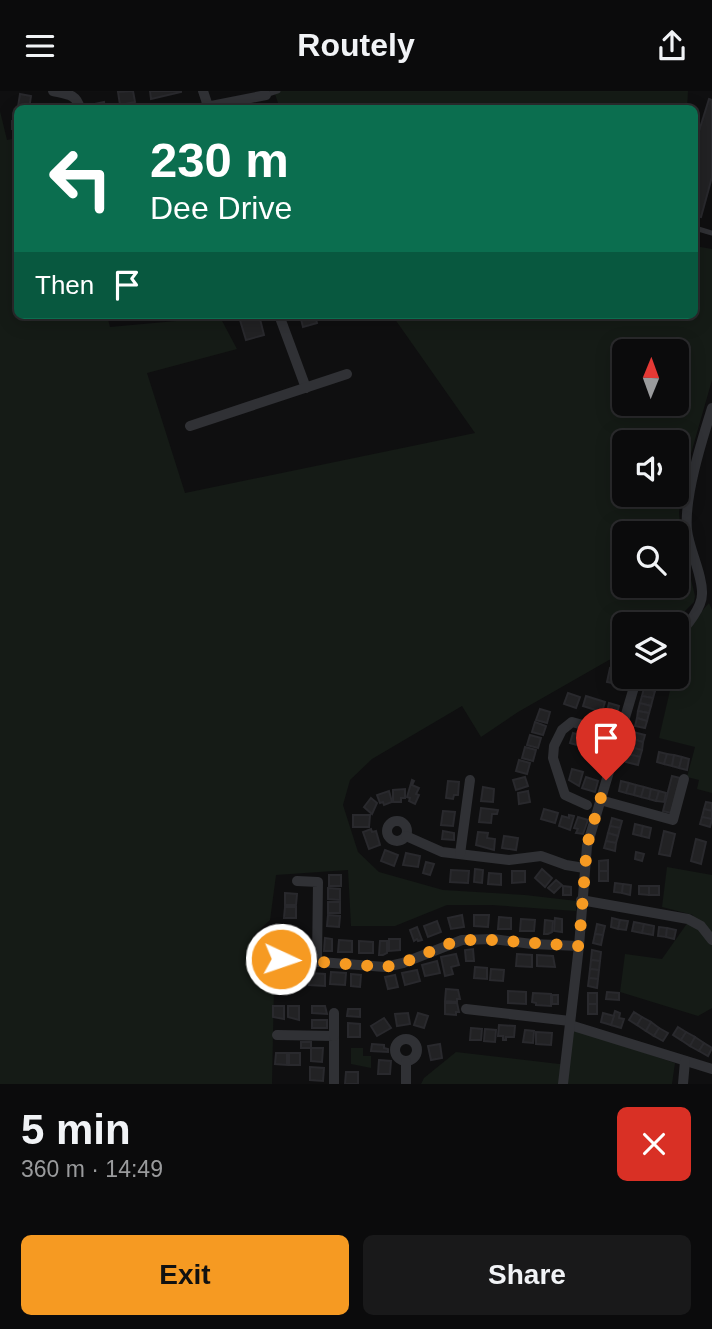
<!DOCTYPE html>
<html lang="en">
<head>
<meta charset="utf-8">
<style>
	:root { --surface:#0b0b0c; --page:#19191a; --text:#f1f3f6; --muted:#9a9b9d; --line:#2b2b2d; --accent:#f69a22 }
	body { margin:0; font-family:Helvetica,sans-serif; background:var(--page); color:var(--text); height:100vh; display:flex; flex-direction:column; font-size:26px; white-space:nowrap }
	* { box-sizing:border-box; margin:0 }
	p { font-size:23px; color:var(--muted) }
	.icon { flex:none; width:38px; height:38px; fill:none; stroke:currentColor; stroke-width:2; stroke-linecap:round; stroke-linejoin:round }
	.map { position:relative; height:993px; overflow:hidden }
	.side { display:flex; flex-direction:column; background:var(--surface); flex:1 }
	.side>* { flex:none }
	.guide { position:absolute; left:14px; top:14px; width:684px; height:214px; border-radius:10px; box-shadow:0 4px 18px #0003,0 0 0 2px var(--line); background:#0b6e4f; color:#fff; overflow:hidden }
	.needle { width:46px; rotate:1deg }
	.controls { position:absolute; left:612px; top:248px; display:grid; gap:14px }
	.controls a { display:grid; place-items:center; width:77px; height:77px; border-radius:10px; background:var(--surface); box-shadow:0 4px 18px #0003,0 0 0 2px var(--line); font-size:35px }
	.pin { position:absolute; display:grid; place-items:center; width:60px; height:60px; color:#fff; margin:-72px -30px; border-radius:50% 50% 50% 0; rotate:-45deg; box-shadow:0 0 7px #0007 }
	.pin .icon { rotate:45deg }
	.me { position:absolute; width:77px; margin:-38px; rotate:93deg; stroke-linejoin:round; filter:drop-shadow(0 0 5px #0008) }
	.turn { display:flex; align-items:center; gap:24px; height:147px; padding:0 21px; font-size:32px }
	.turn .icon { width:91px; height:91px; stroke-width:2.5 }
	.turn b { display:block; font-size:49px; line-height:60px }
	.then { display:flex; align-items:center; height:66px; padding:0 21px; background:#0003; gap:14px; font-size:26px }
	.round { display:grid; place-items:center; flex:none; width:74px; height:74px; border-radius:10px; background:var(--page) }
	.overview { display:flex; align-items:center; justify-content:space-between; height:119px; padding:0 21px }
	h1 { font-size:42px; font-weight:800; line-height:52px }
	.cta { display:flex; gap:14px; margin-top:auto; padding:14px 21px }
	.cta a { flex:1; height:80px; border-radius:10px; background:var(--accent); color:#111; font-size:28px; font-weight:800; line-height:80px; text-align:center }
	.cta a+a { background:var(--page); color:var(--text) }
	header { display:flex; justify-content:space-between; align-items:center; height:91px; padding:0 21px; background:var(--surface); font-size:32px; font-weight:800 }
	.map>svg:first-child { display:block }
	.green { fill:#151b16; fill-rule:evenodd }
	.building { fill:#222224; stroke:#29292d; stroke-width:2 }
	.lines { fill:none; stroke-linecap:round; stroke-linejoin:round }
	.service { stroke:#303135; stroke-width:5 }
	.minor { stroke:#303135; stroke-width:10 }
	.route { stroke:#f69a22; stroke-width:12; stroke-dasharray:0 21.6 }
</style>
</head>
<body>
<header><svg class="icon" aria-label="menu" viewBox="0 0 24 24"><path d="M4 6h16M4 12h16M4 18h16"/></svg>Routely<svg class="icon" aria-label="share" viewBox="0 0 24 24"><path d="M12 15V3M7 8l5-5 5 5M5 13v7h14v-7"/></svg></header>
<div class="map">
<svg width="712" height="993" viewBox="0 0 712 993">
	<rect width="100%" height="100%" fill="#0f0f10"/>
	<g class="green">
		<polygon points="274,0 688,0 687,18 280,18"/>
		<path d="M0,20L7,49L17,47L18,224H107L110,236L220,226L237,258L147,282L185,402L475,342L392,224H695V155L712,158V289L682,394L679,422L682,451L695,505L694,511L671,534H625V565L609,569L518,621L481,646L462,615L372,668L350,689L343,714L358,761L379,781L443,799L525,804L577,810L576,820L492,814H447L395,835H351L348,779L276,784L270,829L254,844V881L274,897L272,993H0ZM625,261H677V313H625ZM625,352H677V404H625ZM625,443H677V495H625Z"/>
		<polygon points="709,512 712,519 712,702 697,698 699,689 687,686 695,656 659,647 671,595 668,591 650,586 677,586 677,549"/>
		<polygon points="667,776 712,784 712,917 698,925 620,901 625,863 662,868 693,824 662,816"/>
		<polygon points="574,938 675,972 672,993 421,993 424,987 456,961 568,974"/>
		<polygon points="351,957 363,957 363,965 371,965 371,977 351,973"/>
	</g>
	<g class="building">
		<polygon points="133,0 135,11 120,14 118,1"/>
		<polygon points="150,0 181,0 181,1 151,8"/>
		<polygon points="20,3 31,5 29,18 18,16"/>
		<polygon points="709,8 712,9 712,86 701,126 695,125 695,53"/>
		<polygon points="104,11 105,18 91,18 90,14"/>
		<polygon points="18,24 18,44 15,43 16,38 12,38 12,30 16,30"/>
		<polygon points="259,224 264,244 246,249 240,229"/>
		<polygon points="300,224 315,224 317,232 303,236"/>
		<polygon points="610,577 621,579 617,593 607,591"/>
		<polygon points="646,590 657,592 655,600 644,597"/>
		<polygon points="644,597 655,600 653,607 642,605"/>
		<polygon points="568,602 580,606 576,617 564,613"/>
		<polygon points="586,605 605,611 602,621 583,615"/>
		<polygon points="642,605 653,607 651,615 640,612"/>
		<polygon points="609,612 619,615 616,626 606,624"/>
		<polygon points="640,612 651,615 649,622 638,620"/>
		<polygon points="540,618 550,621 547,632 536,629"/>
		<polygon points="638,620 649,622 647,630 637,627"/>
		<polygon points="637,627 647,630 645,637 635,635"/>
		<polygon points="535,631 546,635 543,644 532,641"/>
		<polygon points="633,641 645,644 643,651 632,648"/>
		<polygon points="573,642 587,646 584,656 570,652"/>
		<polygon points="530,644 541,647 538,657 527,654"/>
		<polygon points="632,648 643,651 642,659 630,656"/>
		<polygon points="590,650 606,654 603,666 590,663 591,659 588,658"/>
		<polygon points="525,656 536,659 533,670 522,667"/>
		<polygon points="630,656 642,659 640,666 628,663"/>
		<polygon points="659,661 667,663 664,673 657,671"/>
		<polygon points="628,663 640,666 638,674 626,671"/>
		<polygon points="667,663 674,664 672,675 664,673"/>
		<polygon points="674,664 682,666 679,677 672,675"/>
		<polygon points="682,666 689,668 687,679 679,677"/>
		<polygon points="519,669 530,672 527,683 516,680"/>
		<polygon points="572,678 583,681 579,695 569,689"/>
		<polygon points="672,685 680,687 671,722 663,720"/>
		<polygon points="525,686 528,695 516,699 513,689"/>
		<polygon points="586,686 598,690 595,701 582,697"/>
		<polygon points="412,689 414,690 412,694 419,697 416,703 419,704 415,713 409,710 410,707 407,706"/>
		<polygon points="448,690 459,691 458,704 454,704 453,708 446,707"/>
		<polygon points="621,690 629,692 626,702 619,700"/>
		<polygon points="629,692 636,694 634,704 626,702"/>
		<polygon points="636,694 644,696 641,706 634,704"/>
		<polygon points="483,696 494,698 493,711 481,710"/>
		<polygon points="644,696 651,698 649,708 641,706"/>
		<polygon points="405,698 405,707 401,707 401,711 393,711 393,699"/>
		<polygon points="651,698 659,700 656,710 649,708"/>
		<polygon points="389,700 392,711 384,714 383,711 380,712 377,704"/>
		<polygon points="528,700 530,711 519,713 518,702"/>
		<polygon points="659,700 666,702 664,711 656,710"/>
		<polygon points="371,707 377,712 372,723 364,716"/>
		<polygon points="706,711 712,712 712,720 704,718"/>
		<polygon points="481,717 498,719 497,723 492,723 491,732 479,731"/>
		<polygon points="544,718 558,722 555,732 541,728"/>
		<polygon points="704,718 712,720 712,728 702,726"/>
		<polygon points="443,720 455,721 453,735 441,734"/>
		<polygon points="353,724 370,724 369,736 353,736"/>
		<polygon points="569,724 574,725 570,739 559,735 562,725 569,727"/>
		<polygon points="578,726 588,729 583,743 576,742 578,738 574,737"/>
		<polygon points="702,726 712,728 710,736 700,733"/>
		<polygon points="612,727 622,730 620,737 610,735"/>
		<polygon points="635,733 643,735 641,745 633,743"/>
		<polygon points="610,735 620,737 618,745 608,742"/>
		<polygon points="643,735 651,737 649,747 641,745"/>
		<polygon points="371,738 372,741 376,740 380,754 369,758 363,741"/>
		<polygon points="443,740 454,742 454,749 442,748"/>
		<polygon points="664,740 675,743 670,765 659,763"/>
		<polygon points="478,741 488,742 487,747 495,748 494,759 476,754"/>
		<polygon points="608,742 618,745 616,752 606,750"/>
		<polygon points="504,745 518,747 516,759 502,757"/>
		<polygon points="696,748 706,751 701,773 691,770"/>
		<polygon points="606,750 616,752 615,760 604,757"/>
		<polygon points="385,759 398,764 394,775 381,770"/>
		<polygon points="636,761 644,763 642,770 635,768"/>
		<polygon points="406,762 420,765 418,776 403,774"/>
		<polygon points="608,769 608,780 599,780 599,770"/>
		<polygon points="426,771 434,773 430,784 423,782"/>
		<polygon points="475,778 483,779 482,792 474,791"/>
		<polygon points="542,778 552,787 545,796 535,787"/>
		<polygon points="451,779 469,780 468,792 450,791"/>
		<polygon points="512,780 525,780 525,791 512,792"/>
		<rect x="599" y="780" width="9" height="10"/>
		<polygon points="489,782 501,783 501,794 488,793"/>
		<rect x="329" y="784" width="12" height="11"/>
		<polygon points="556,789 562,794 554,802 548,797"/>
		<polygon points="615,792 623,793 622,802 614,801"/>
		<polygon points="623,793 631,794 630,804 622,802"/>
		<polygon points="563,795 571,796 571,804 563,804"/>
		<polygon points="639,795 649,795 649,804 639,803"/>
		<rect x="649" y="795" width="10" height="9"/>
		<polygon points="328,797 340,798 340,809 328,808"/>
		<polygon points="285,802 297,803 296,814 285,814"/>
		<rect x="328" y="811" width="12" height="11"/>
		<polygon points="285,816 296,816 296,827 284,827"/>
		<polygon points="328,824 340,825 339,836 327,835"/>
		<polygon points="462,824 464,836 451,838 448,827"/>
		<polygon points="474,824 489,824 488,836 474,835"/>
		<polygon points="499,826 511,827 511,838 498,838"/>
		<polygon points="555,827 562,828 562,841 554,840"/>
		<polygon points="612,827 620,829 618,838 611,836"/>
		<polygon points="521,828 535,829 534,840 520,840"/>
		<polygon points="545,829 553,830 552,841 548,843 544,843"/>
		<polygon points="620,829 628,830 626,839 618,838"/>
		<polygon points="437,830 441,841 428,846 424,835"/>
		<polygon points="634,831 644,833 642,842 632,840"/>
		<polygon points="597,833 605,835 603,844 595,843"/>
		<polygon points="644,833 654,835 653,844 642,842"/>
		<polygon points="417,836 422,849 418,850 417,848 414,850 410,839"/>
		<polygon points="659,836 667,837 666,846 658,845"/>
		<polygon points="667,837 676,839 674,848 666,846"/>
		<polygon points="284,840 298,840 298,852 284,851"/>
		<polygon points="595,843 603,844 601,854 593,852"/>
		<polygon points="325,847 332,848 332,860 324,860"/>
		<polygon points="389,848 400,848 400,859 389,860"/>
		<polygon points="339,849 352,850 352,861 338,861"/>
		<polygon points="359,850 373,851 373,862 359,862"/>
		<polygon points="380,850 387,850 387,862 383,864 379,864"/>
		<polygon points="473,858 474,870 466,870 465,859"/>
		<polygon points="592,859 601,861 600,870 591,869"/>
		<polygon points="456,863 459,874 451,876 453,883 445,885 441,866"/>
		<polygon points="517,863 532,864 532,876 516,875"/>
		<polygon points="537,864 553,865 555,876 537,875"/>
		<polygon points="591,869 600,870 599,879 590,878"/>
		<polygon points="437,870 440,882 425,885 422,874"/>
		<polygon points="475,876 487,877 487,888 474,887"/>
		<polygon points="491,878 504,879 503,890 490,889"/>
		<polygon points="590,878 599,879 598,888 589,887"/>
		<polygon points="417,879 420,890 405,894 402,882"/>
		<polygon points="282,880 299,880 299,895 292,895 292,891 281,891"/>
		<polygon points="331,881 346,882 345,894 330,893"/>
		<polygon points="310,882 325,883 325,895 309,894"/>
		<polygon points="351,883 361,884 360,896 351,895"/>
		<polygon points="395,884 398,896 388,898 385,886"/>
		<polygon points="589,887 598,888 597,897 588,895"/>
		<polygon points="446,898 458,899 460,908 457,908 457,911 445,910"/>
		<polygon points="508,900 526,901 526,913 508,912"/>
		<polygon points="607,901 619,902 619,909 606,908"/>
		<polygon points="533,902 551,903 551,915 536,914 536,912 532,911"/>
		<rect x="588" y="902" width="9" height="11"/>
		<rect x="552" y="904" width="6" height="9"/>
		<polygon points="445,912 457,912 459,921 456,921 456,924 445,923"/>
		<rect x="588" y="913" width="9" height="10"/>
		<polygon points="273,915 284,915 284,928 273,926"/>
		<polygon points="288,915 299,915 299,929 288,926"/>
		<polygon points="312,915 325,915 327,923 312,922"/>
		<polygon points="348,918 360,918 360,926 347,925"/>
		<polygon points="615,920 620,922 619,927 624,928 621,937 611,934"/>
		<polygon points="634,921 642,926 637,934 629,929"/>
		<polygon points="408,922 410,933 397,935 395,923"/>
		<polygon points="418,922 428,925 424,937 414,934"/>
		<polygon points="603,922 614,925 611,934 601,931"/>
		<polygon points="642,926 651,931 646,940 637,934"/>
		<polygon points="384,927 391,937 377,945 371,935"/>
		<rect x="312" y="929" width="15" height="8"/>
		<polygon points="651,931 659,937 654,945 646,940"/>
		<polygon points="348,932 360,933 360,946 348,946"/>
		<polygon points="499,934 515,935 514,946 506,946 506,949 503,949 503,945 498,945"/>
		<polygon points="678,936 686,941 681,949 673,944"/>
		<polygon points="471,937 482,938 481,949 470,949"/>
		<polygon points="659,937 668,942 663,950 654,945"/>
		<polygon points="485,938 496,939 495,951 484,950"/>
		<polygon points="525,939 534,940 533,952 523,951"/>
		<polygon points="536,941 552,942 551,954 536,953"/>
		<polygon points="686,941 695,946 690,955 681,949"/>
		<polygon points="695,946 704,952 699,960 690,955"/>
		<rect x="301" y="951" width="10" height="6"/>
		<polygon points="704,952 712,957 708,965 699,960"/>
		<polygon points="372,953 384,954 384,957 388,958 388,961 371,960"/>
		<polygon points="440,953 442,967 431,969 428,955"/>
		<polygon points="311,957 323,957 322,971 311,970"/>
		<polygon points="276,962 287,962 287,974 275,973"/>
		<rect x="289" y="962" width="11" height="12"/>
		<polygon points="379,969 391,970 390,983 378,983"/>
		<polygon points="310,976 324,977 323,990 310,989"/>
		<polygon points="346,981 358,981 358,993 345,993"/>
	</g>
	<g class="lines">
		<g class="service">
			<polyline points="266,4 278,0"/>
			<polyline points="695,137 712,142"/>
		</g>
		<g class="minor">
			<path d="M53,0C67,3 77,3 80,18"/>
			<polyline points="203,0 209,18"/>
			<polyline points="196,18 266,4"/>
			<polyline points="279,224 306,297"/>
			<polyline points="190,335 347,283"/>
			<path d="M677,544C687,536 702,516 702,503C703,485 689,458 687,439C684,405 702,349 712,317"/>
			<polyline points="600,709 673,729 684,688"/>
			<polyline points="587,714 565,704 553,667 554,655 562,639 572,631 619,644"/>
			<circle cx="397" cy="740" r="10"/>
			<polyline points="406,745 442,761 509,769 541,765 566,774 584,777"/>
			<polyline points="460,763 470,689"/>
			<polyline points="297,790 318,791 317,870"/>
			<polyline points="581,809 688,828 701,835 712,849"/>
			<circle cx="271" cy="867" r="10"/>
			<polyline points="281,868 385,876 403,872 462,849 493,848 532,853 579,855"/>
			<polyline points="466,918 570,930"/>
			<polyline points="570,934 712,978"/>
			<polyline points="277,944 334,945 334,993"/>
			<polyline points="334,945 334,922"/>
			<circle cx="406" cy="959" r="11"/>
			<polyline points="406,993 406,971"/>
			<polyline points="563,993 579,855 587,755 637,586"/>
			<polyline points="683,993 685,970"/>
		</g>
	</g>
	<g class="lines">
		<polyline class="route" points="281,868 385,876 403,872 451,852 477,848 579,855 587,754 606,689"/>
	</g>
</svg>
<div class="controls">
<a><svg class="needle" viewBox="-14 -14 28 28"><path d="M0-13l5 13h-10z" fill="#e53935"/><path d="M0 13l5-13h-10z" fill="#9a9b9d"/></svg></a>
<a><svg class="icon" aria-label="sound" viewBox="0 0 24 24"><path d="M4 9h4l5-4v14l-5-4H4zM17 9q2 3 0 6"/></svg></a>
<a><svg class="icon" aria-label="search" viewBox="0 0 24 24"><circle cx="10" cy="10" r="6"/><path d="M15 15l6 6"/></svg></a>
<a><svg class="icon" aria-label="layers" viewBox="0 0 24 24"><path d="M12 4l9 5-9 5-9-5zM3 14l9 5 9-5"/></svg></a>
</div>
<div class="pin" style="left:606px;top:689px;background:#d93025"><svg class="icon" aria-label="arrive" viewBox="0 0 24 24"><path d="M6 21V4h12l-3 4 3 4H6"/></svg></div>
<svg class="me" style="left:281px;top:868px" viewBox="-20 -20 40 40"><circle r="17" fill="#f69a22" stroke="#fff" stroke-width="3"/><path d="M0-11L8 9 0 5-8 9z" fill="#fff"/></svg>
<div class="guide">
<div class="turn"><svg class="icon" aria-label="left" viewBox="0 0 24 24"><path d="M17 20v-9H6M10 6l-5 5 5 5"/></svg><div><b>230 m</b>Dee Drive</div></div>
<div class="then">Then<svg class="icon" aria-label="arrive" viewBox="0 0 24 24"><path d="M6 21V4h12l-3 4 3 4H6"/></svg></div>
</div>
</div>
<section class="side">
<div class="overview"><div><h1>5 min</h1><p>360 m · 14:49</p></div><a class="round" style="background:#d93025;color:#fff"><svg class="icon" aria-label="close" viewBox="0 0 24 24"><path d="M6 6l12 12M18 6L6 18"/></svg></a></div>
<div class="cta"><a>Exit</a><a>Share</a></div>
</section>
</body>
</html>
